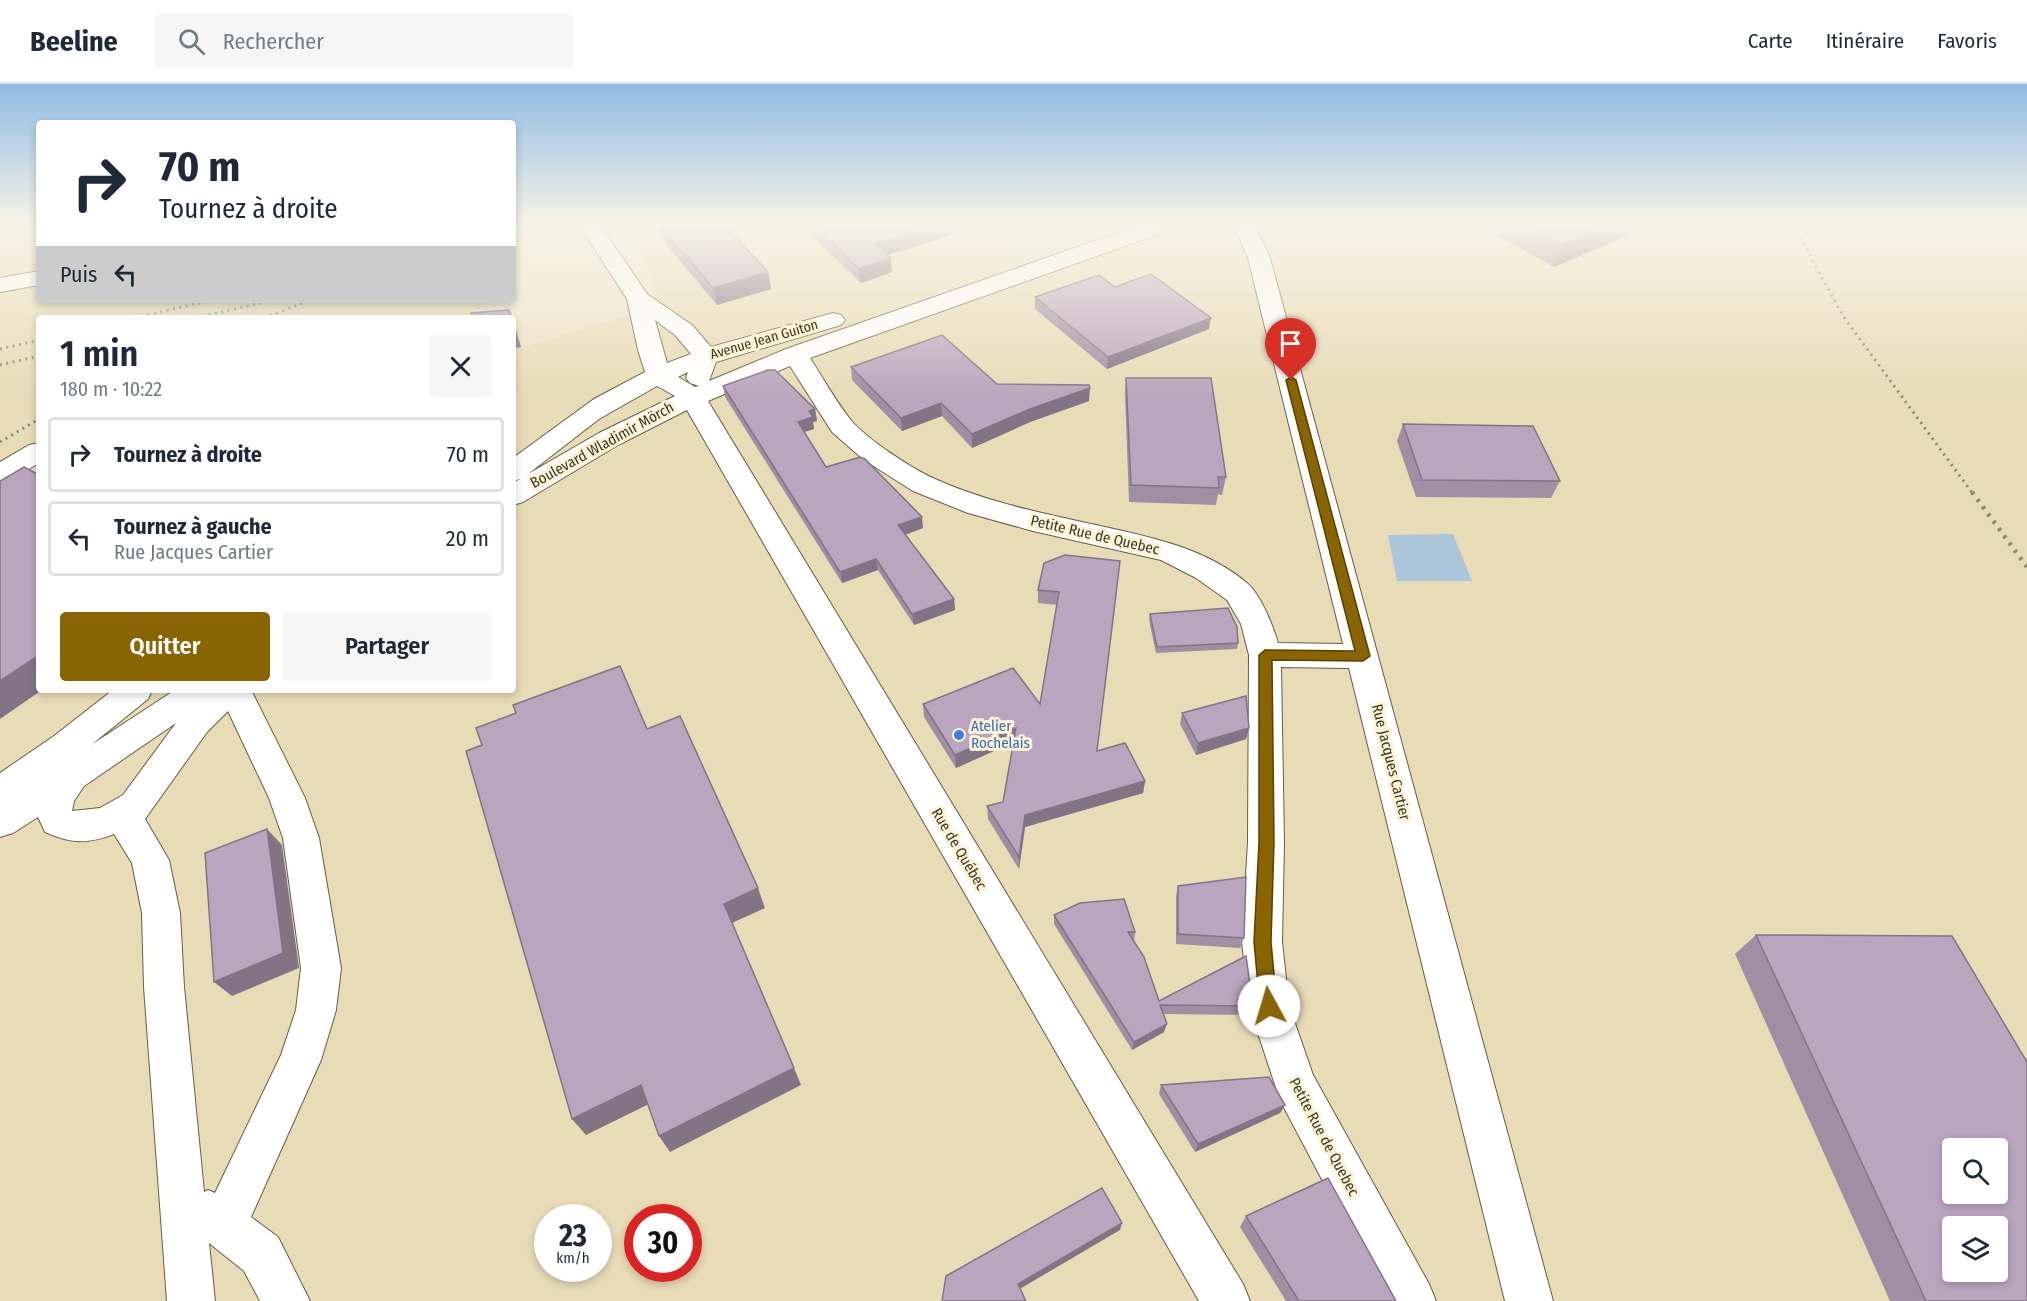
<!DOCTYPE html>
<html lang="fr">
<head>
<meta charset="utf-8">
<style>
	:root { --surface:#fff; --page:#f6f6f7; --text:#1f2937; --muted:#747a83; --line:#e0e1e3; --accent:#886501 }
	body { margin:0; font-family:"Fira Sans Condensed",sans-serif; background:var(--page); color:var(--text); height:100vh; display:flex; flex-direction:column; font-size:22px; white-space:nowrap }
	* { box-sizing:border-box; margin:0 }
	p { font-size:20px; color:var(--muted) }
	.icon { flex:none; width:33px; height:33px; fill:none; stroke:currentColor; stroke-width:2; stroke-linecap:round; stroke-linejoin:round }
	.map { position:relative; flex:1; overflow:hidden }
	.sheet { position:absolute; left:36px; top:231px; width:480px; height:378px; display:flex; flex-direction:column; background:var(--surface); border-radius:6px; box-shadow:0 3px 9px #0003 }
	.sheet>* { flex:none }
	.top-card { position:absolute; left:36px; top:36px; width:480px; height:183px; border-radius:6px; box-shadow:0 3px 9px #0003; background:#fff; color:var(--text); overflow:hidden }
	.tools { position:absolute; left:1942px; top:1054px; display:grid; gap:12px }
	.tools a { display:grid; place-items:center; width:66px; height:66px; border-radius:6px; background:var(--surface); box-shadow:0 3px 9px #0003; font-size:30px }
	.speed { position:absolute; left:534px; top:1120px; display:flex; gap:12px; font-size:30px; font-weight:700; text-align:center }
	.speed>* { display:grid; place-content:center; width:78px; height:78px; border-radius:50%; background:var(--surface); box-shadow:0 3px 9px #0003; line-height:1 }
	.speed small { font-size:15px; font-weight:400 }
	.speed .limit { border:9px solid #d22; background:#fff; color:#111 }
	.pin { position:absolute; display:grid; place-items:center; width:51px; height:51px; color:#fff; margin:-62px -26px; border-radius:50% 50% 50% 0; rotate:-45deg; box-shadow:0 0 6px #0007 }
	.pin .icon { rotate:45deg }
	.me { position:absolute; width:66px; margin:-33px; rotate:354deg; stroke-linejoin:round; filter:drop-shadow(0 0 4px #0008) }
	.turn { display:flex; align-items:center; gap:21px; height:126px; padding:0 24px; font-size:27px }
	.turn .icon { width:78px; height:78px; stroke-width:2.5 }
	.turn b { display:block; font-size:42px; line-height:51px }
	.then { display:flex; align-items:center; height:57px; padding:0 24px; background:#0003; gap:12px; font-size:22px }
	.round { display:grid; place-items:center; flex:none; width:63px; height:63px; border-radius:6px; background:var(--page) }
	.overview { display:flex; align-items:center; justify-content:space-between; height:102px; padding:0 24px }
	h1 { font-size:36px; font-weight:600; line-height:45px }
	.primary-button { display:flex; gap:12px; margin-top:auto; padding:12px 24px }
	.primary-button a { flex:1; height:69px; border-radius:6px; background:var(--accent); color:#fff; font-size:24px; font-weight:600; line-height:69px; text-align:center }
	.primary-button a+a { background:var(--page); color:var(--text) }
	ul { padding:0; list-style:none }
	li { display:flex; align-items:center; gap:18px; height:75px; margin:0 12px 9px; padding:0 12px; border:3px solid var(--line); border-radius:6px }
	li div { flex:1 }
	li b { display:block; font-size:22px }
	li em { font-style:normal }
	header { display:flex; align-items:center; gap:36px; box-sizing:border-box; height:84px; padding:0 30px; background:var(--surface); border-bottom:2px solid var(--line) }
	header strong { font-size:28px }
	nav { display:flex; gap:33px; margin-inline-start:auto; font-size:21px }
	.search { width:420px; height:54px; background:var(--page); display:flex; align-items:center; gap:15px; box-sizing:border-box; padding:0 21px; border-radius:6px; color:var(--muted); font-size:22px }
	.map>svg:first-child { display:block }
	.built { fill:#e8dcb7; fill-rule:evenodd }
	.water { fill:#acc5db }
	.lines { fill:none; stroke-linecap:round; stroke-linejoin:round }
	.minor-casing { stroke:#665d43; stroke-width:2 }
	.major-casing { stroke:#665d43; stroke-width:2 }
	.minor { fill:#fff; fill-rule:evenodd }
	.major { fill:#fff; fill-rule:evenodd }
	.rail-far1 { stroke:#918a77; stroke-width:3; stroke-dasharray:2 4.5; stroke-linecap:butt }
	.rail { stroke:#918a77; stroke-width:4.5; stroke-dasharray:3 6; stroke-linecap:butt }
	.wall { fill:#a08ea3 }
	.shaded-wall { fill:#827485 }
	.building { fill:#baa5be; stroke:#827485; stroke-width:1.5; fill-rule:evenodd }
	.route { fill:#886501; stroke:#584201; stroke-width:1.5 }
	.shop-dot { fill:#3f7fe0; stroke:#fcf2d4; stroke-width:2 }
	.labels { text-anchor:middle; stroke-width:6; stroke-linejoin:round; paint-order:stroke }
	.far-street-label { font-size:14px; fill:#3b372c; stroke:#fcf2d4 }
	.street-label { font-size:15px; fill:#3b372c; stroke:#fcf2d4 }
	.shop-label { font-size:15px; fill:#366cbe; stroke:#fcf2d4; text-anchor:start }
</style>
</head>
<body>
<header>
<strong>Beeline</strong>
<div class="search"><svg class="icon" aria-label="search" viewBox="0 0 24 24"><circle cx="10" cy="10" r="6"/><path d="M15 15l6 6"/></svg>Rechercher</div>
<nav><a>Carte</a><a>Itinéraire</a><a>Favoris</a></nav>
</header>
<div class="map">
<svg width="2027" height="1217" viewBox="0 0 2027 1217">
	<rect width="100%" height="100%" fill="#eee4c7"/>
	<path class="built" d="M0,142H39V216H489L486,234H39V606H513V267L661,221L638,162L609,142H2027V1217H0ZM1953,1065H1998V1110H1953ZM548,1134H598V1185H548ZM638,1134H688V1185H638ZM1953,1143H1998V1188H1953Z"/>
	<polygon class="water" points="1453,450 1472,497 1397,497 1388,451"/>
	<g class="lines">
		<g class="minor-casing">
			<g id="minor">
				<path d="M580,142H601L647,210L692,241L711,263L833,229L841,231L845,236L841,241L716,278L709,297L786,265L1137,142H1169L1167,147L810,274C823,294 835,316 850,335C865,354 912,385 935,395C986,418 1041,429 1096,441C1149,453 1204,463 1247,499C1261,511 1273,542 1278,559L1343,560L1248,174L1234,142H1255L1270,174L1553,1217H1505L1349,584L1281,583L1284,758L1282,858L1289,922L1313,991L1429,1200L1436,1217H1386L1280,1016L1249,922L1242,858L1248,758L1249,571L1241,540L1227,516L1196,494L1161,476L1033,447L968,429L913,407L864,376L832,348L790,282L708,317L1243,1200L1250,1217H1199L687,326L618,361L523,418L513,421V399L520,395L513,397V374L594,315L645,288L638,266L627,215ZM655,236L675,251L691,270L667,279ZM688,288L686,294L690,299L699,302L695,303L678,293ZM657,302L675,312L599,349L528,390L599,335Z"/>
				<polygon points="39,359 39,379 10,396 0,399 0,378 29,361"/>
				<path d="M113,606H152L148,615L91,661L175,606H251L305,714L319,754L341,884L336,926L321,976L251,1133L278,1153L310,1217H260L244,1187L209,1159L215,1217H167L144,903L142,829L132,779L114,750C87,760 72,760 45,748L38,733L13,749L0,753V689L54,652ZM228,627L269,714L283,754L301,884L296,926L281,971L215,1109L208,1106L204,1108L184,903L180,829L169,776L145,735L207,648ZM176,639L123,711L100,724L72,727L74,717L84,702Z"/>
			</g>
		</g>
		<g class="major-casing">
			<polygon id="major" points="39,187 39,201 0,208 0,194"/>
		</g>
		<use href="#minor" class="minor"/>
		<use href="#major" class="major"/>
		<g class="rail-far1">
			<polyline points="1794,142 1843,232 1973,410"/>
			<polyline points="513,153 548,142"/>
			<polyline points="135,234 212,216"/>
			<polyline points="196,234 273,216"/>
			<polyline points="264,234 311,216"/>
			<polyline points="0,265 39,256"/>
			<polyline points="0,281 39,272"/>
			<polyline points="0,358 39,335"/>
		</g>
		<polyline class="rail" points="1972,408 2027,483"/>
	</g>
	<g class="wall">
		<polygon points="660,142 725,142 768,188 771,205 717,221 664,158"/>
		<polygon points="806,142 980,142 887,171 892,188 861,199 807,147"/>
		<polygon points="1025,142 1044,142 1030,147"/>
		<polygon points="1480,142 1650,142 1554,183"/>
		<polygon points="1115,203 1209,245 1107,285 1035,225 1035,213"/>
		<polygon points="851,283 997,300 1089,317 1030,338 972,364 942,332 902,347 852,296"/>
		<polygon points="1126,294 1226,393 1222,411 1218,410 1216,421 1129,418 1125,311"/>
		<polygon points="723,302 815,325 817,337 813,338 814,345 804,348 826,383 923,444 905,451 954,515 955,526 914,541 878,486 842,499 725,313"/>
		<polygon points="1403,340 1560,397 1551,414 1416,413 1397,357"/>
		<polygon points="1065,471 1097,667 1145,697 1143,709 1025,743 1019,785 988,735 987,722 1003,718 1014,658 956,684 924,633 923,620 1040,620 1057,521 1038,519 1038,506"/>
		<polygon points="1150,530 1238,559 1237,565 1156,569 1149,536"/>
		<polygon points="1182,629 1249,644 1246,655 1196,671 1180,640"/>
		<polygon points="1178,802 1244,854 1240,864 1176,860 1176,812"/>
		<polygon points="1054,831 1135,848 1134,857 1159,917 1253,922 1249,931 1163,930 1164,948 1132,966 1054,840"/>
		<polygon points="1756,851 2027,1217 1890,1217 1735,870"/>
		<polygon points="1161,1001 1285,1021 1280,1029 1195,1068 1159,1010"/>
		<polygon points="1246,1132 1396,1217 1286,1217 1240,1143"/>
	</g>
	<g class="shaded-wall">
		<polygon points="934,142 980,142 877,174 875,160"/>
		<polygon points="1030,142 1044,142 1030,147"/>
		<polygon points="1608,142 1650,142 1554,183 1562,161"/>
		<polygon points="891,174 892,188 861,199 859,185"/>
		<polygon points="768,188 771,205 717,221 713,204"/>
		<polygon points="1211,234 1209,245 1107,285 1108,273"/>
		<polygon points="513,235 521,263 513,265"/>
		<polygon points="1090,304 1089,317 1030,338 972,364 972,350 1030,325"/>
		<polygon points="941,319 942,332 902,347 901,334"/>
		<polygon points="815,325 817,337 813,338 814,345 800,349 798,338 809,327"/>
		<polygon points="922,433 923,444 899,453 898,441"/>
		<polygon points="876,475 878,486 842,499 840,488"/>
		<polygon points="954,515 955,526 914,541 912,530"/>
		<polygon points="39,571 39,606 42,606 0,635 0,597"/>
		<polygon points="1016,644 1016,657 956,684 955,671"/>
		<polygon points="1249,644 1246,655 1196,671 1198,659"/>
		<polygon points="1145,697 1143,709 1025,743 1019,785 1019,773 1025,731"/>
		<polygon points="267,745 282,761 299,884 232,912 214,898"/>
		<polygon points="758,804 765,824 732,839 724,820"/>
		<polygon points="1167,940 1164,948 1132,966 1134,958"/>
		<polygon points="794,984 801,1001 670,1068 659,1052"/>
		<polygon points="641,1001 653,1018 586,1051 572,1035"/>
		<polygon points="1285,1021 1280,1029 1195,1068 1198,1060"/>
		<polygon points="1122,1139 1120,1146 1018,1206 1018,1200"/>
	</g>
	<g class="building">
		<polygon points="660,142 725,142 768,188 713,204"/>
		<polygon points="815,142 934,142 875,160 891,174 859,185"/>
		<polygon points="1527,142 1608,142 1562,161"/>
		<polygon points="1151,190 1211,234 1108,273 1035,213 1099,191 1115,203"/>
		<polygon points="509,226 512,234 473,234 471,229"/>
		<polygon points="513,239 516,251 513,252"/>
		<polygon points="942,251 997,300 1089,301 1090,304 1030,325 972,350 941,319 901,334 851,283"/>
		<polygon points="768,286 775,286 815,325 809,327 813,333 798,338 826,383 860,373 865,375 922,433 898,441 954,515 912,530 876,475 840,488 723,302"/>
		<polygon points="1126,294 1211,294 1226,393 1218,393 1219,404 1131,401"/>
		<polygon points="1403,340 1533,342 1560,397 1422,396"/>
		<polygon points="24,383 39,391 39,571 0,597 0,397"/>
		<polygon points="1065,471 1120,477 1097,667 1125,659 1145,697 1025,731 1019,773 987,722 1003,718 1016,644 955,671 923,620 1013,584 1040,620 1059,508 1038,506 1044,479"/>
		<polygon points="1228,524 1237,543 1238,559 1157,563 1150,530"/>
		<polygon points="620,582 647,645 680,632 758,804 724,820 794,984 659,1052 641,1001 572,1035 466,667 482,661 476,644 516,629 513,621"/>
		<polygon points="1246,612 1249,644 1198,659 1182,629"/>
		<polygon points="267,745 283,869 214,898 205,769"/>
		<polygon points="1246,793 1244,854 1178,850 1178,802"/>
		<polygon points="1124,815 1135,848 1128,848 1144,873 1159,917 1246,872 1253,922 1160,921 1167,940 1134,958 1054,831 1080,819"/>
		<path d="M1756,851L1952,852L2027,978V1217H1926ZM1953,1065H1998V1110H1953ZM1953,1143H1998V1188H1953Z"/>
		<polygon points="1269,993 1285,1021 1198,1060 1161,1001"/>
		<polygon points="1328,1094 1396,1217 1299,1217 1246,1132"/>
		<polygon points="1102,1104 1122,1139 1018,1200 1026,1217 942,1217 946,1192"/>
	</g>
	<linearGradient id="sky" x2="0" y2="1"><stop stop-color="#90bbe3"/><stop offset="0.45" stop-color="#f7f3e6"/><stop offset="1" stop-color="#f7f3e6" stop-opacity="0"/></linearGradient>
	<rect width="2027" height="313" fill="url(#sky)"/>
	<polygon class="route" points="1291,293 1296,296 1370,572 1363,577 1272,576 1274,758 1271,858 1277,922 1275,928 1269,930 1263,928 1260,922 1254,858 1259,758 1259,571 1265,566 1355,567 1286,296"/>
	<circle class="shop-dot" cx="959" cy="651" r="6"/>
	<g class="labels">
		<g class="far-street-label">
			<text transform="translate(764 255) rotate(-16)" y="5">Avenue Jean Guiton</text>
		</g>
		<g class="street-label">
			<text transform="translate(602 361) rotate(-29)" y="5">Boulevard Wladimir Mörch</text>
			<text transform="translate(1095 451) rotate(13)" y="5">Petite Rue de Quebec</text>
			<text transform="translate(1391 678) rotate(76)" y="5">Rue Jacques Cartier</text>
			<text transform="translate(959 765) rotate(59)" y="5">Rue de Québec</text>
			<text transform="translate(1324 1053) rotate(62)" y="5">Petite Rue de Quebec</text>
		</g>
		<g class="shop-label">
			<text x="971" y="647">Atelier<tspan x="971" dy="17">Rochelais</tspan></text>
		</g>
	</g>
</svg>
<div class="tools">
<a><svg class="icon" aria-label="search" viewBox="0 0 24 24"><circle cx="10" cy="10" r="6"/><path d="M15 15l6 6"/></svg></a>
<a><svg class="icon" aria-label="layers" viewBox="0 0 24 24"><path d="M12 4l9 5-9 5-9-5zM3 14l9 5 9-5"/></svg></a>
</div>
<div class="speed"><div>23<small>km/h</small></div><div class="limit">30</div></div>
<div class="pin" style="left:1291px;top:296px;background:#d93025"><svg class="icon" aria-label="arrive" viewBox="0 0 24 24"><path d="M6 21V4h12l-3 4 3 4H6"/></svg></div>
<svg class="me" style="left:1269px;top:922px" viewBox="-20 -20 40 40"><circle r="19" fill="#fff"/><path d="M0-13L10 11 0 6-10 11z" fill="#886501"/></svg>
<div class="top-card">
<div class="turn"><svg class="icon" aria-label="right" viewBox="0 0 24 24"><path d="M7 20v-9h11M14 6l5 5-5 5"/></svg><div><b>70 m</b>Tournez à droite</div></div>
<div class="then">Puis<svg class="icon" aria-label="left" viewBox="0 0 24 24"><path d="M17 20v-9H6M10 6l-5 5 5 5"/></svg></div>
</div>
<section class="sheet">
<div class="overview"><div><h1>1 min</h1><p>180 m · 10:22</p></div><a class="round"><svg class="icon" aria-label="close" viewBox="0 0 24 24"><path d="M6 6l12 12M18 6L6 18"/></svg></a></div>
<ul>
<li><svg class="icon" aria-label="right" viewBox="0 0 24 24"><path d="M7 20v-9h11M14 6l5 5-5 5"/></svg><div><b>Tournez à droite</b></div><em>70 m</em></li>
<li><svg class="icon" aria-label="left" viewBox="0 0 24 24"><path d="M17 20v-9H6M10 6l-5 5 5 5"/></svg><div><b>Tournez à gauche</b><p>Rue Jacques Cartier</p></div><em>20 m</em></li>
</ul>
<div class="primary-button"><a>Quitter</a><a>Partager</a></div>
</section>
</div>
</body>
</html>
